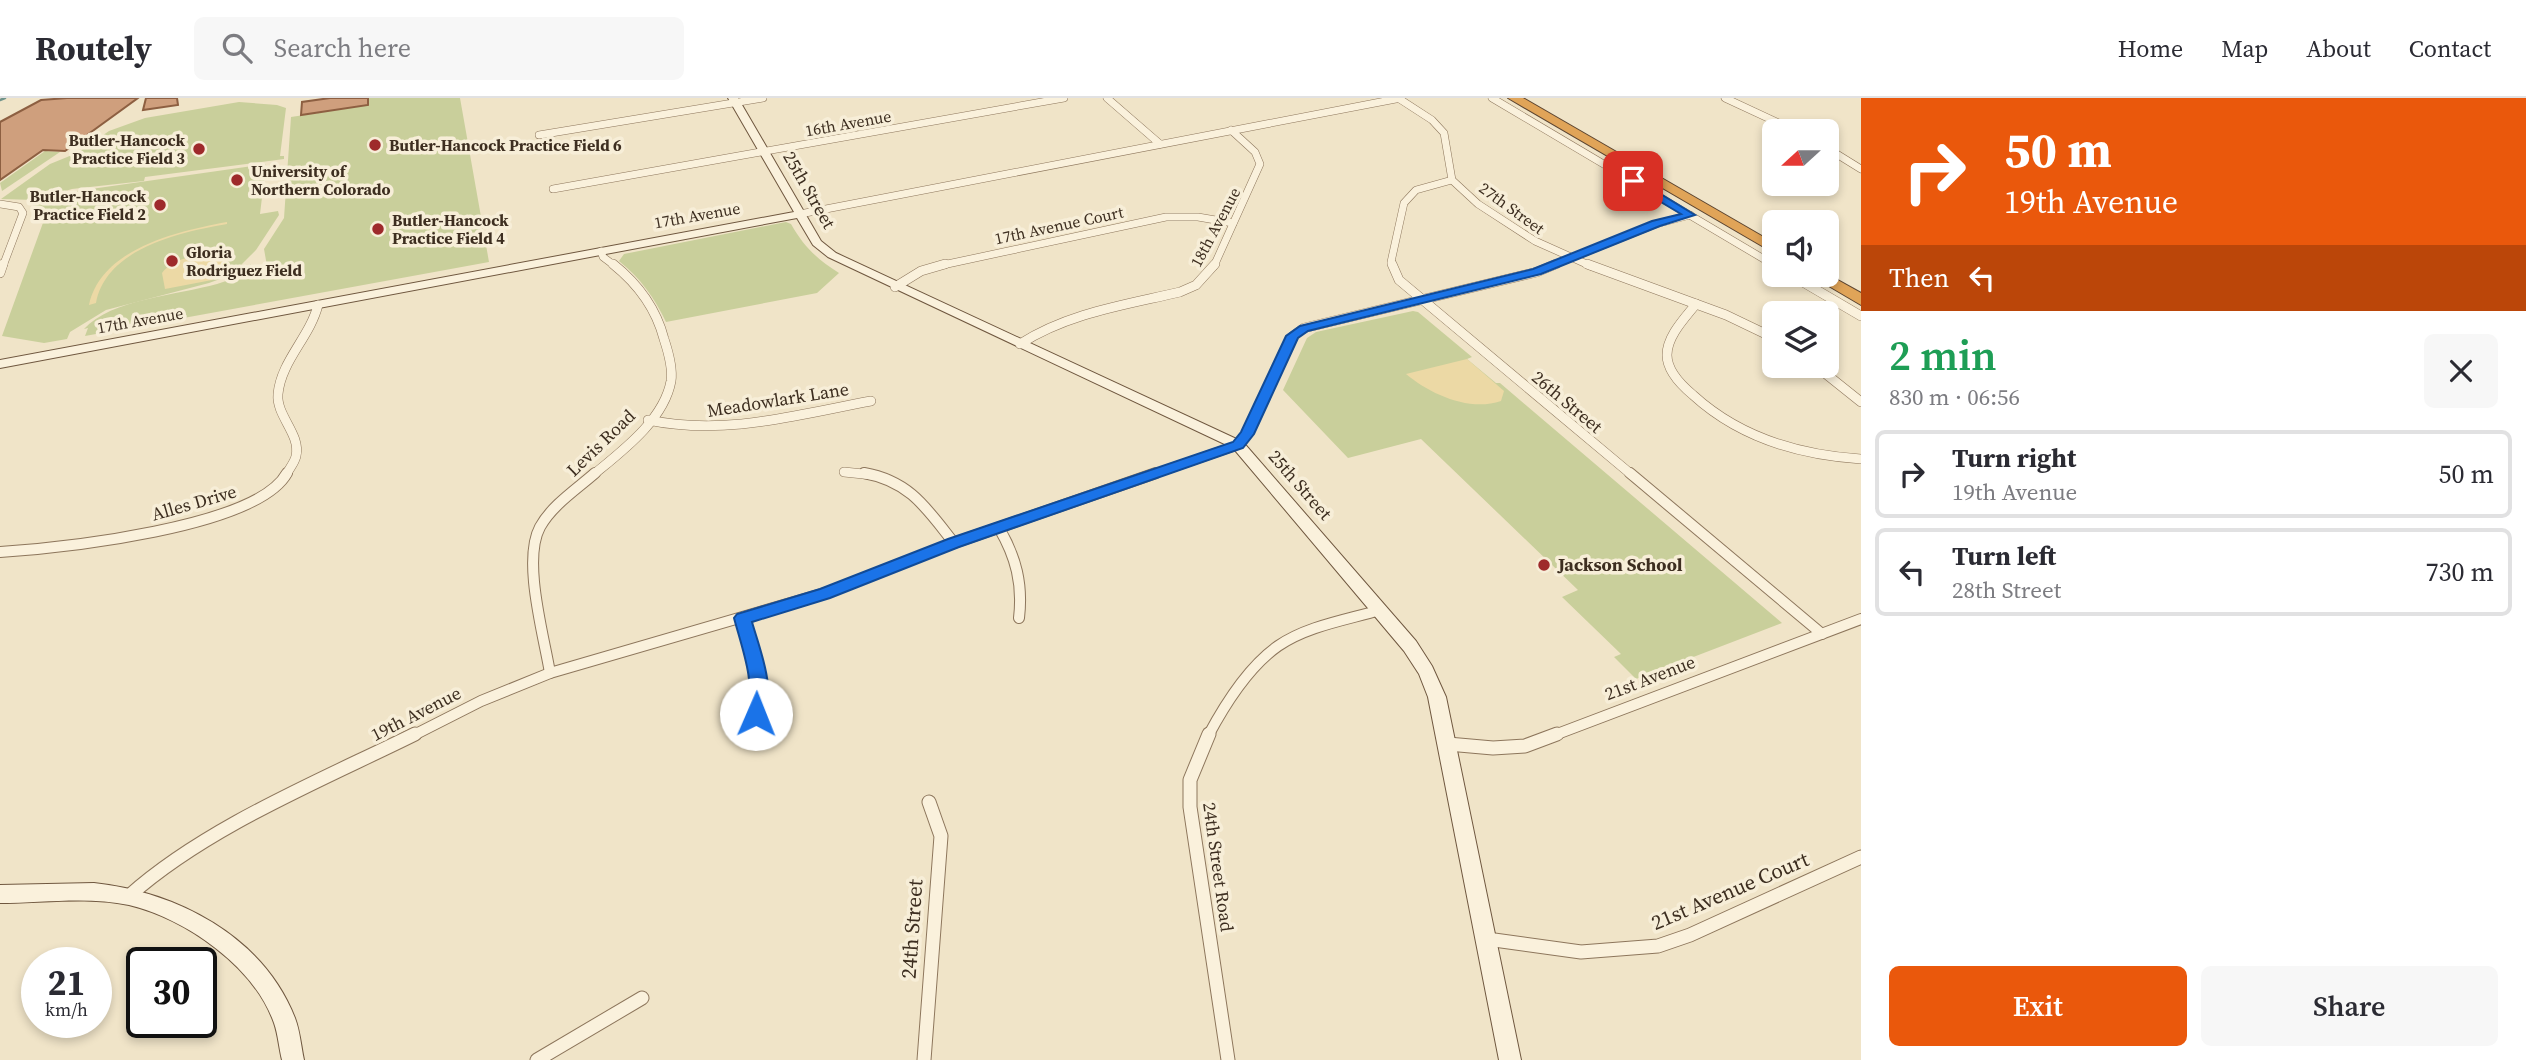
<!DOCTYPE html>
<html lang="en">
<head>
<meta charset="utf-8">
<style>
	:root { --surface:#fff; --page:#f7f7f7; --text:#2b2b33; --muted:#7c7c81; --line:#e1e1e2; --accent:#ea580c }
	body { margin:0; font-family:"Source Serif 4",serif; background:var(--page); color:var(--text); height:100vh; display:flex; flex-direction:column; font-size:26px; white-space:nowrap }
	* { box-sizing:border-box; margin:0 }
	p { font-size:23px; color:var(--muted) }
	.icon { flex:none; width:38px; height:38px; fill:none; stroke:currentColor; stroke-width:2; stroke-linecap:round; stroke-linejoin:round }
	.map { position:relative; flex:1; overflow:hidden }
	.side { display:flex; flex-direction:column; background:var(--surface); width:665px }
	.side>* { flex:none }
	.hud { background:#ea580c; color:#fff; overflow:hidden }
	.needle { width:46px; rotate:249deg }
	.buttons { position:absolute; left:1762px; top:21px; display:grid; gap:14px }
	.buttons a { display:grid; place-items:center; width:77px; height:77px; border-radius:10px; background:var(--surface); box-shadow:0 4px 10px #0003; font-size:35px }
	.speed { position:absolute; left:21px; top:849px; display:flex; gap:14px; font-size:35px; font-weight:700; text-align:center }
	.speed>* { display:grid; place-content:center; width:91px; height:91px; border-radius:50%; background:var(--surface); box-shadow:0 4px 10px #0003; line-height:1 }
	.speed small { font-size:18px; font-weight:400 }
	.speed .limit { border:4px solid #111; border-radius:10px; background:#fff; color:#111 }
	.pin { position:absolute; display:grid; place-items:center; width:60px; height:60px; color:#fff; margin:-30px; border-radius:14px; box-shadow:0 4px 10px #0006 }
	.me { position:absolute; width:77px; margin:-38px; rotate:1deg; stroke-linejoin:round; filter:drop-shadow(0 0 5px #0008) }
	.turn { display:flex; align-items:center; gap:24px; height:147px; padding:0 28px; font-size:32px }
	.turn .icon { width:91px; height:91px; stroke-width:2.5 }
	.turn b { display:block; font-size:49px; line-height:60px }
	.then { display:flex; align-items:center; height:66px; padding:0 28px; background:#0003; gap:14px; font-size:26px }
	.round { display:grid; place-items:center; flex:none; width:74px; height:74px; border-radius:10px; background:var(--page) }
	.head { display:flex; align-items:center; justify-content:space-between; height:119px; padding:0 28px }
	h1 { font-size:42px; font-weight:600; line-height:52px; color:#1e9e55 }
	.action { display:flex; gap:14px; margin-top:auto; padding:14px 28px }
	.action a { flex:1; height:80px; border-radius:10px; background:var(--accent); color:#fff; font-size:28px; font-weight:600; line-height:80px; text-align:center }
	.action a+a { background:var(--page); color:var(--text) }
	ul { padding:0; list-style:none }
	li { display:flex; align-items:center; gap:21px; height:88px; margin:0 14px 10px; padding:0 14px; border:4px solid var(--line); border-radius:10px }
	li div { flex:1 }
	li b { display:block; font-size:26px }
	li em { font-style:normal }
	header { display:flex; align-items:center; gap:42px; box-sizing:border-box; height:98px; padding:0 35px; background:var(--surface); border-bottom:2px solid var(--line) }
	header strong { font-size:33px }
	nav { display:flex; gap:38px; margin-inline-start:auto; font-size:24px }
	.search { width:490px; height:63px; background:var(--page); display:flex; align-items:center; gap:18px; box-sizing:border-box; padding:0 24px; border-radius:10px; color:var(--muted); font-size:26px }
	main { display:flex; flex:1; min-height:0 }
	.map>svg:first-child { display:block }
	.green { fill:#c9cf9b }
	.sand { fill:#ecd9a5 }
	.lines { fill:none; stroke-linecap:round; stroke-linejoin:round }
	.stream { stroke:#6f938a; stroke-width:2.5 }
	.building { fill:#cf9f7d; stroke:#8d5f41; stroke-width:2 }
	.street-far3-casing { stroke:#8d765c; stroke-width:8 }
	.street-far2-casing { stroke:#8d765c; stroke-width:10 }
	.street-far1-casing { stroke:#8d765c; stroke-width:12 }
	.street-casing { stroke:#8d765c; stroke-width:15 }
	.secondary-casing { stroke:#6f573f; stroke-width:2 }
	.highway-casing { stroke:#5b4430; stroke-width:2 }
	.street-far3 { stroke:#faf1dc; stroke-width:7 }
	.street-far2 { stroke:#faf1dc; stroke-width:9 }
	.street-far1 { stroke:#faf1dc; stroke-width:10 }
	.street { stroke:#faf1dc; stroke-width:13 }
	.secondary { fill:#faf1dc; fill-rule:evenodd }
	.highway { fill:#e0a458; fill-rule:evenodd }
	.route { fill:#1a73e8; stroke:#114b97; stroke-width:2 }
	.poi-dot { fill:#9e2a2b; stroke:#f7eed8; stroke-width:2.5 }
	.labels { text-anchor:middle; stroke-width:7; stroke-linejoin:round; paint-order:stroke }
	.far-street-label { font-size:16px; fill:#3d2e20; stroke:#f7eed8 }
	.far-poi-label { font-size:16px; font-weight:bold; fill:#3d2e20; stroke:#f7eed8; text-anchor:start }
	.street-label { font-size:18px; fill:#3d2e20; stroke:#f7eed8 }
	.poi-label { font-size:18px; font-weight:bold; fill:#3d2e20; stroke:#f7eed8; text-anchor:start }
	.near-street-label { font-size:21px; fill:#3d2e20; stroke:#f7eed8 }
</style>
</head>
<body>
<header>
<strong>Routely</strong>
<div class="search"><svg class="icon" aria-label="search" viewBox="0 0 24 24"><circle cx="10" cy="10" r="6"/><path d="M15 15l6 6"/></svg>Search here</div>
<nav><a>Home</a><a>Map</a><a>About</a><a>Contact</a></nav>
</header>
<main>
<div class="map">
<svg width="1861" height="962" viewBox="0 0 1861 962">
	<rect width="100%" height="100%" fill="#f0e4c8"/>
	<g class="green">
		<path d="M357,0H460L489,164L85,238L88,230L84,231C111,201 178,197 217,186L232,181L251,166V171L267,168L264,151L284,120L291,19L357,9Z"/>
		<polygon points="239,4 277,7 286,10 280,58 284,58 284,61 145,79 144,83 72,91 35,102 1,101 50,66 77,55 109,33 145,20"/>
		<polygon points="45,53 60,54 2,93 0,85"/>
		<polygon points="266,66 260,116 278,113 279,117 256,152 231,177 209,185 106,212 70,234 67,241 44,245 2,238 48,111 32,113 34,105 70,94"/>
		<path d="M786,124L791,126C804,149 817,161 839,175L817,195L666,224C654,199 641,181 619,163L624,156Z"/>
		<polygon points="1413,213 1418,214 1472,259 1467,261 1496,285 1500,285 1782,525 1636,581 1614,559 1621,556 1562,499 1578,492 1421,341 1348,360 1283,292 1307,240 1316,234"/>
	</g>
	<g class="sand">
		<path d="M227,124V126C181,134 106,150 96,205L89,207C101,150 179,133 227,124Z"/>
		<path d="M225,154L224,174L212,182L165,191L162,175C177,156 203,158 225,154Z"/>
		<path d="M1467,261L1504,293L1501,303C1469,314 1430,296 1406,276Z"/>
	</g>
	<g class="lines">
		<polyline class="stream" points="0,2 5,0"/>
	</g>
	<g class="building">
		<polygon points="67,0 138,0 65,53 43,52 0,82 0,24 41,2"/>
		<polygon points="146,0 177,0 178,7 143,12"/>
		<polygon points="330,0 368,0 368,7 301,17 302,4"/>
	</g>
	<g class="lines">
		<g class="street-far3-casing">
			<g id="street-far3">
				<polyline points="1107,0 1160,46"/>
				<polyline points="1398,0 1432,22 1444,35 1452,82 1478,106 1535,143 1591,168"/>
				<polyline points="1492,0 1774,167"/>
				<polyline points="1725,0 1796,33"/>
				<polyline points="539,37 763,0"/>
				<polyline points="1827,50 1861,71"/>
				<polyline points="553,91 1064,0"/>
				<polyline points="0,106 19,109 23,115 3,168"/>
				<polyline points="800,116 1401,0"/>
				<polyline points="601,153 603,159 615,168"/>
				<polyline points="938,168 1166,119 1198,119 1233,125"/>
				<polyline points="1214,168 1260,66 1255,54 1231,32"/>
				<polyline points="1393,168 1391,164 1404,105 1416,92 1452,82"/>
				<polyline points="1551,168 1656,126 1690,117"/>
			</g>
		</g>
		<g class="street-far2-casing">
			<g id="street-far2">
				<polyline points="1392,166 1399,182 1632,377"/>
				<polyline points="1587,166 1726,217 1774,240"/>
				<polyline points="0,175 3,166"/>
				<polyline points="1791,177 1861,218"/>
				<polyline points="895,189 921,173 945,166"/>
				<path d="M1696,206C1685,220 1667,238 1667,257C1667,273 1681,287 1693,297C1740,340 1798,357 1861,361"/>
				<path d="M1020,246C1068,215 1125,207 1180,194L1196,187L1215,166"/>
				<polyline points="1816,268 1861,304"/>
				<path d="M648,322C725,338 796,317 871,303"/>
				<polyline points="844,374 873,377"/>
				<path d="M286,377C289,371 295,364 296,358C301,336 276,318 278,296C281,263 310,239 318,207"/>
				<path d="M593,377C622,353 664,322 671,283C673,270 668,253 664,241C656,210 638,186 613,166"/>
				<polyline points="1151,377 1238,347 1247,336 1293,238 1304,230 1537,174 1556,166"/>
			</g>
		</g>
		<g class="street-far1-casing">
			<g id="street-far1">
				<path d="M864,375C910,383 927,411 954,445"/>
				<polyline points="1630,375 1822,536"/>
				<path d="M999,430C1016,459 1023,486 1019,520"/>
				<path d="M0,454C60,450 257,430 287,375"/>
				<polyline points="743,520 755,566 759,606 744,638"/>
				<path d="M550,575C544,538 522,462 540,429C552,407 577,391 595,375"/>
				<polyline points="412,638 481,603 550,575 825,495 954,445 1156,375"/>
				<path d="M1208,638C1225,606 1248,569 1278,548C1307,528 1346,522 1380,512"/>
				<polyline points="1552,638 1861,521"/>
			</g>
		</g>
		<g class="street-casing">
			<g id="street">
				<polyline points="1209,636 1190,682 1190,709 1228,962"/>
				<polyline points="1448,646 1493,650 1525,648 1557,636"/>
				<path d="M129,798C206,729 322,682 415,636"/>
				<polyline points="1487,841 1581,854 1658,848 1690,837 1861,759"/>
				<polyline points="537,962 642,900"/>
				<polyline points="924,962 941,738 929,704"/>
			</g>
		</g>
		<g class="secondary-casing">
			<g id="secondary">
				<polygon points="728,0 738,0 821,143 836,155 1243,344 1416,543 1432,568 1446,599 1521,962 1499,962 1428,599 1419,576 1404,553 1233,350 828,159 813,147 797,120 0,270 0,262 794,114"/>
				<path d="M94,785C177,794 263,838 295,920C300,933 301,948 304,962H282C279,950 278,936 274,925C254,868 186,821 129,807C88,798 41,805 0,805V787Z"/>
			</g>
		</g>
		<g class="highway-casing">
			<g id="highway">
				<polygon points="1508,0 1523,0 1774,145 1774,155"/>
				<polygon points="1827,176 1861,195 1861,207 1810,177"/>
			</g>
		</g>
		<use href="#street-far3" class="street-far3"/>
		<use href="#street-far2" class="street-far2"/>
		<use href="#street-far1" class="street-far1"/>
		<use href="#street" class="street"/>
		<use href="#secondary" class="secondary"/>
		<use href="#highway" class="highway"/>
	</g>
	<path class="route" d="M1629,81H1636L1695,117L1660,128L1541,176L1308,233L1298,240L1254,336L1243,350L959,449L830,500L752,524C760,552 777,593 763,622L756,624L750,622L747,616C756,586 742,550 734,520L737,516L820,491L948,441L1233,344L1241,334L1286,238L1300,228L1533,171L1652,123L1681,116L1629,85Z"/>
	<g class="poi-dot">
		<circle cx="375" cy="47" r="7"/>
		<circle cx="199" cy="51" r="7"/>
		<circle cx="237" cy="82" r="7"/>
		<circle cx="160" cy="107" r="7"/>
		<circle cx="378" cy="131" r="7"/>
		<circle cx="172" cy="163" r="7"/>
		<circle cx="1544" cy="467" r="7"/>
	</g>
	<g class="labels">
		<g class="far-street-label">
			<text transform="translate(848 25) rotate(-10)" y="6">16th Avenue</text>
			<text transform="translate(1512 110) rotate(36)" y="6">27th Street</text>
			<text transform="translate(697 117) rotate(-10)" y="6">17th Avenue</text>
			<text transform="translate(1059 127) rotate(-12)" y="6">17th Avenue Court</text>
			<text transform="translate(1215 129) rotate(-62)" y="6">18th Avenue</text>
			<text transform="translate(140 222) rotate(-10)" y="6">17th Avenue</text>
		</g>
		<g class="far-poi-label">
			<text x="185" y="48" text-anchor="end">Butler-Hancock<tspan x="185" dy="18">Practice Field 3</tspan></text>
			<text x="389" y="53">Butler-Hancock Practice Field 6</text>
			<text x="251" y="79">University of<tspan x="251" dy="18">Northern Colorado</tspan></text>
			<text x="146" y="104" text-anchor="end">Butler-Hancock<tspan x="146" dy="18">Practice Field 2</tspan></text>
			<text x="392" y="128">Butler-Hancock<tspan x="392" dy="18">Practice Field 4</tspan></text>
			<text x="186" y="160">Gloria<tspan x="186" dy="18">Rodriguez Field</tspan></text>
		</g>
		<g class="street-label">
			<text transform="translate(809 92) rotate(60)" y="6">25th Street</text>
			<text transform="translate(778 302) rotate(-9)" y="6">Meadowlark Lane</text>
			<text transform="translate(1567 304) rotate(40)" y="6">26th Street</text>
			<text transform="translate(601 345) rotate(-44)" y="6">Levis Road</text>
			<text transform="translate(1300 387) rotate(49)" y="6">25th Street</text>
			<text transform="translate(194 405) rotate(-16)" y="6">Alles Drive</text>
			<text transform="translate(1650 580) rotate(-21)" y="6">21st Avenue</text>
			<text transform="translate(416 616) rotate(-27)" y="6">19th Avenue</text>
			<text transform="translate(1218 769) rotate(82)" y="6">24th Street Road</text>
		</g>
		<g class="poi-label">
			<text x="1558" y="473">Jackson School</text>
		</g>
		<g class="near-street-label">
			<text transform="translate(1730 793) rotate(-23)" y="7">21st Avenue Court</text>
			<text transform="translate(912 831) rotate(-86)" y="7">24th Street</text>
		</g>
	</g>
</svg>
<div class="buttons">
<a><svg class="needle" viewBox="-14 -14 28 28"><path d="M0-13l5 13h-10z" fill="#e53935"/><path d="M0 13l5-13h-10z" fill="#7c7c81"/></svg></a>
<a><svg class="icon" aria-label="sound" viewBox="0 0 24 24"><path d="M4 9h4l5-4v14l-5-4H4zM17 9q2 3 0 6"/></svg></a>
<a><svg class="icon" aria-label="layers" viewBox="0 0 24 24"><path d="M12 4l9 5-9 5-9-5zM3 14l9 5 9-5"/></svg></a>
</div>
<div class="speed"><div>21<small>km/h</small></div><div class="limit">30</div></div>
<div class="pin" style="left:1633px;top:83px;background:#d93025"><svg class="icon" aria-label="arrive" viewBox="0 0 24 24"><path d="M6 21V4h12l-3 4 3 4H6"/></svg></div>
<svg class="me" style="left:756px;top:616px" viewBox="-20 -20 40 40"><circle r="19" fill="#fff"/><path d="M0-13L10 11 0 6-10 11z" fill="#1a73e8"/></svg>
</div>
<section class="side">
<div class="hud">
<div class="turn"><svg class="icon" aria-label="right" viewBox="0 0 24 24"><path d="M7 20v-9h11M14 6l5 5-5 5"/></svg><div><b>50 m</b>19th Avenue</div></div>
<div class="then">Then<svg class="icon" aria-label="left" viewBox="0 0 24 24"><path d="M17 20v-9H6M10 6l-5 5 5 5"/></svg></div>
</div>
<div class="head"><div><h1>2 min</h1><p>830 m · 06:56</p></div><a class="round"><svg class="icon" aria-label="close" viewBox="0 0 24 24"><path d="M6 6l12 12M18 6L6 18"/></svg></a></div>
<ul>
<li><svg class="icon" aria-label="right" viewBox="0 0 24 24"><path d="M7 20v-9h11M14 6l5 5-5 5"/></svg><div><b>Turn right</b><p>19th Avenue</p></div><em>50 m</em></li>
<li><svg class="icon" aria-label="left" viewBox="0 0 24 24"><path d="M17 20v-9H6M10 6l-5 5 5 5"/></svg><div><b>Turn left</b><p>28th Street</p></div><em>730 m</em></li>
</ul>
<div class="action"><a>Exit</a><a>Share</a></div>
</section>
</main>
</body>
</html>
